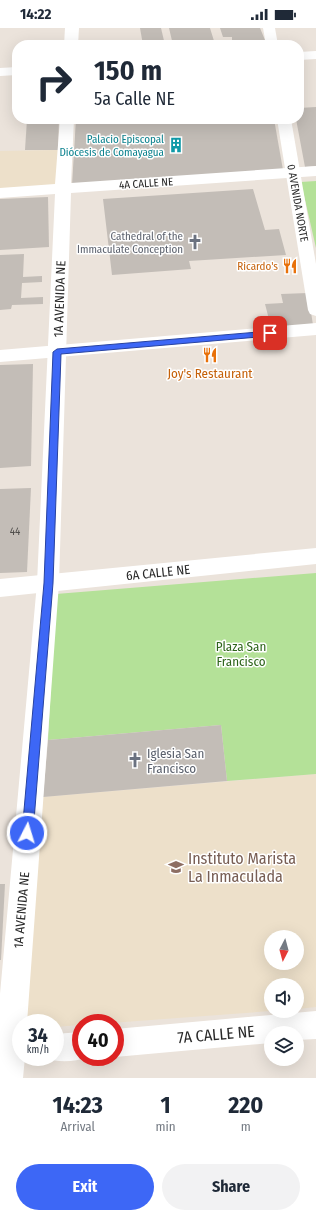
<!DOCTYPE html>
<html lang="en">
<head>
<meta charset="utf-8">
<style>
	:root { --surface:#fff; --page:#f2f2f3; --text:#1f2937; --muted:#747a83; --accent:#3d67f6 }
	body { margin:0; font-family:"Fira Sans Condensed",sans-serif; background:var(--page); color:var(--text); height:100vh; display:flex; flex-direction:column; font-size:15px; white-space:nowrap }
	* { box-sizing:border-box; margin:0 }
	p { font-size:13px; color:var(--muted) }
	.icon { flex:none; width:22px; height:22px; fill:none; stroke:currentColor; stroke-width:2; stroke-linecap:round; stroke-linejoin:round }
	.map { position:relative; height:1050px; overflow:hidden }
	.sheet { display:flex; flex-direction:column; background:var(--surface); flex:1 }
	.sheet>* { flex:none }
	.banner { position:absolute; left:12px; top:12px; width:292px; height:84px; border-radius:16px; box-shadow:0 4px 16px #0002; background:#fff; color:var(--text); overflow:hidden }
	.needle { width:26px; rotate:186deg }
	.tools { position:absolute; left:264px; top:902px; display:grid; gap:8px }
	.tools a { display:grid; place-items:center; width:40px; height:40px; border-radius:50%; background:var(--surface); box-shadow:0 4px 16px #0002; font-size:20px }
	.speed { position:absolute; left:12px; top:986px; display:flex; gap:8px; font-size:20px; font-weight:700; text-align:center }
	.speed>* { display:grid; place-content:center; width:52px; height:52px; border-radius:50%; background:var(--surface); box-shadow:0 4px 16px #0002; line-height:1 }
	.speed small { font-size:10px; font-weight:400 }
	.speed .limit { border:6px solid #d22; background:#fff; color:#111 }
	.pin { position:absolute; display:grid; place-items:center; width:34px; height:34px; color:#fff; margin:-17px; border-radius:8px; box-shadow:0 2px 6px #0006 }
	.me { position:absolute; width:44px; margin:-22px; rotate:5deg; stroke-linejoin:round; filter:drop-shadow(0 0 3px #0008) }
	.turn { display:flex; align-items:center; gap:14px; height:84px; padding:0 16px; font-size:18px }
	.turn .icon { width:52px; height:52px; stroke-width:2.5 }
	.turn b { display:block; font-size:28px; line-height:34px }
	.eta { display:flex; justify-content:space-evenly; align-items:center; height:68px; text-align:center }
	.eta b { font-size:24px; font-weight:700; line-height:28px }
	.button { display:flex; gap:8px; margin-top:auto; padding:8px 16px }
	.button a { flex:1; height:46px; border-radius:24px; background:var(--accent); color:#fff; font-size:16px; font-weight:700; line-height:46px; text-align:center }
	.button a+a { background:var(--page); color:var(--text) }
	.status { display:flex; justify-content:space-between; align-items:center; height:28px; padding:0 20px; background:var(--surface); direction:ltr }
	.status svg { height:11px; fill:currentColor }
	.map>svg:first-child { display:block }
	.education { fill:#ede0ca; fill-rule:evenodd }
	.green { fill:#b4e198 }
	.building { fill:#c3bdb7 }
	.lines { fill:none; stroke-linecap:round; stroke-linejoin:round }
	.street { fill:#fff; fill-rule:evenodd }
	.secondary { fill:#fff; fill-rule:evenodd }
	.route { fill:#3d67f6; stroke:#2843a0 }
	.labels { text-anchor:middle; stroke-width:3; stroke-linejoin:round; paint-order:stroke }
	.far-culture-label { font-size:11px; fill:#0d838f; stroke:#fff; text-anchor:end }
	.far-street-label { font-size:11px; fill:#292929; stroke:#fff }
	.far-worship-label { font-size:11px; fill:#5b616d; stroke:#fff; text-anchor:end }
	.far-food-label { font-size:11px; fill:#c56008; stroke:#fff; text-anchor:end }
	.number-label { font-size:11px; fill:#504e4c }
	.street-label { font-size:13px; fill:#292929; stroke:#fff }
	.food-label { font-size:13px; fill:#c56008; stroke:#fff }
	.park-label { font-size:13px; fill:#2d641b; stroke:#fff }
	.worship-label { font-size:13px; fill:#5b616d; stroke:#fff; text-anchor:start }
	.near-education-label { font-size:16px; fill:#785e54; stroke:#fff; text-anchor:start }
	.near-street-label { font-size:16px; fill:#292929; stroke:#fff }
</style>
</head>
<body>
<div class="status"><b>14:22</b><svg viewBox="0 0 49 12"><path d="M0 12V9h3v3zM5 12V6h3v6zM10 12V3h3v9zM15 12V0h3v12zM26 1h20v11H26zM47 4h2v5h-2z"/></svg></div>
<div class="map">
<svg width="316" height="1050" viewBox="0 0 316 1050">
	<rect width="100%" height="100%" fill="#ebe3db"/>
	<g class="education">
		<polygon points="58,122 56,159 0,161 0,123"/>
		<path d="M316,746V979L297,981V957H271V983L111,995H81V997L55,999V995H23L43,769ZM271,909H297V935H271Z"/>
	</g>
	<g class="green">
		<polygon points="316,153 316,220 301,154"/>
		<polygon points="316,545 316,746 227,753 221,697 48,712 56,566"/>
	</g>
	<g class="building">
		<polygon points="140,0 161,0 165,17 143,17"/>
		<polygon points="169,0 210,0 214,13 232,12 232,9 223,9 220,0 260,0 267,17 173,17"/>
		<polygon points="316,79 316,138 305,139 296,91 299,91 299,80"/>
		<polygon points="27,91 59,91 58,122 25,122"/>
		<polygon points="76,91 274,91 283,142 72,157"/>
		<polygon points="253,161 265,202 279,201 286,227 189,233 191,241 112,247 103,171"/>
		<polygon points="48,169 49,219 0,222 0,171"/>
		<polygon points="24,226 23,249 42,248 42,254 22,255 21,270 43,269 43,276 12,277 11,281 0,282 0,227"/>
		<polygon points="308,265 313,297 271,299 265,276 283,275 281,266"/>
		<polygon points="33,336 31,438 0,440 0,337"/>
		<polygon points="31,460 27,544 0,545 0,461"/>
		<polygon points="221,697 227,753 43,769 48,712"/>
		<polygon points="0,856 5,856 1,932 0,932"/>
	</g>
	<g class="lines">
		<g class="street">
			<polygon points="263,0 275,0 278,17 266,17"/>
			<polygon points="277,91 291,91 316,236 316,288 310,286 308,282"/>
			<polygon points="316,295 316,307 0,334 0,322"/>
			<polygon points="316,520 316,536 0,569 0,551"/>
			<polygon points="316,983 316,1011 297,1012 297,1005 271,1005 271,1015 115,1029 115,1001"/>
			<path d="M81,1004V1029H88C75,1034 58,1035 45,1030L55,1029V1006Z"/>
		</g>
		<g class="secondary">
			<polygon points="65,0 79,0 78,17 64,17"/>
			<polygon points="316,23 316,31 299,32 299,24"/>
			<polygon points="17,39 17,47 0,48 0,40"/>
			<polygon points="60,91 74,91 71,155 316,138 316,148 71,165 59,555 27,995 21,995 21,1029 25,1029 23,1050 0,1050 0,966 37,555 55,166 0,170 0,160 55,156"/>
		</g>
	</g>
	<polygon class="route" points="270,303 274,305 270,308 61,326 53,555 33,805 31,809 27,811 23,809 22,805 44,555 53,324 57,321"/>
	<defs>
		<g id="building-bare" transform="scale(1.2)"><path d="M-4-6H4V6H1V3H-1V6H-4ZM-2.5-4.3h1.7v1.8h-1.7ZM.8-4.3h1.7v1.8H.8ZM-2.5-1h1.7V.8h-1.7ZM.8-1h1.7V.8H.8Z" fill="#0f9aa8" stroke="#fff" stroke-width="2.5" paint-order="stroke"/></g>
		<g id="church-bare" transform="scale(1.2)"><path d="M-1.2-6h2.4v3.5h3.3v2.4h-3.3V6h-2.4V-.1h-3.3v-2.4h3.3Z" fill="#6b7280" stroke="#fff" stroke-width="2.5" paint-order="stroke"/></g>
		<g id="restaurant-bare" transform="scale(1.2)"><path d="M-5-6h1v4h1v-4h1v4h1v-4h1v5L-1.5 .5V6h-2V.5L-5-1ZM5-6V6H3V1.5H1.5Q1.5-4 5-6Z" fill="#e8710a" stroke="#fff" stroke-width="2.5" paint-order="stroke"/></g>
		<g id="school-bare" transform="scale(1.2)"><path d="M0-5L7-2L0 1L-7-2ZM-4 1L0 2.5L4 1V4Q0 6-4 4Z" fill="#8d6e63" stroke="#fff" stroke-width="2.5" paint-order="stroke"/></g>
	</defs>
	<g fill-rule="evenodd">
		<use href="#building-bare" x="176" y="117"/>
		<use href="#church-bare" x="195" y="214"/>
		<use href="#restaurant-bare" x="290" y="238"/>
		<use href="#restaurant-bare" x="210" y="327"/>
		<use href="#church-bare" x="135" y="732"/>
		<use href="#school-bare" x="176" y="839"/>
	</g>
	<g class="labels">
		<g class="far-culture-label">
			<text x="164" y="115">Palacio Episcopal<tspan x="164" dy="13">Diócesis de Comayagua</tspan></text>
		</g>
		<g class="far-street-label">
			<text transform="translate(146 155) rotate(-4)" y="4">4A CALLE NE</text>
			<text transform="translate(298 175) rotate(80)" y="4">0 AVENIDA NORTE</text>
		</g>
		<g class="far-worship-label">
			<text x="183" y="212">Cathedral of the<tspan x="183" dy="13">Immaculate Conception</tspan></text>
		</g>
		<g class="far-food-label">
			<text x="278" y="242">Ricardo's</text>
		</g>
		<g class="number-label">
			<text x="15" y="507">44</text>
		</g>
		<g class="street-label">
			<text transform="translate(59 271) rotate(-88)" y="5">1A AVENIDA NE</text>
			<text transform="translate(158 544) rotate(-6)" y="5">6A CALLE NE</text>
			<text transform="translate(21 882) rotate(-85)" y="5">1A AVENIDA NE</text>
		</g>
		<g class="food-label">
			<text x="210" y="350">Joy's Restaurant</text>
		</g>
		<g class="park-label">
			<text x="241" y="623">Plaza San<tspan x="241" dy="15">Francisco</tspan></text>
		</g>
		<g class="worship-label">
			<text x="147" y="730">Iglesia San<tspan x="147" dy="15">Francisco</tspan></text>
		</g>
		<g class="near-education-label">
			<text x="188" y="836">Instituto Marista<tspan x="188" dy="18">La Inmaculada</tspan></text>
		</g>
		<g class="near-street-label">
			<text transform="translate(216 1006) rotate(-5)" y="6">7A CALLE NE</text>
		</g>
	</g>
</svg>
<div class="tools">
<a><svg class="needle" viewBox="-14 -14 28 28"><path d="M0-13l5 13h-10z" fill="#e53935"/><path d="M0 13l5-13h-10z" fill="#747a83"/></svg></a>
<a><svg class="icon" aria-label="sound" viewBox="0 0 24 24"><path d="M4 9h4l5-4v14l-5-4H4zM17 9q2 3 0 6"/></svg></a>
<a><svg class="icon" aria-label="layers" viewBox="0 0 24 24"><path d="M12 4l9 5-9 5-9-5zM3 14l9 5 9-5"/></svg></a>
</div>
<div class="speed"><div>34<small>km/h</small></div><div class="limit">40</div></div>
<div class="pin" style="left:270px;top:305px;background:#d93025"><svg class="icon" aria-label="arrive" viewBox="0 0 24 24"><path d="M6 21V4h12l-3 4 3 4H6"/></svg></div>
<svg class="me" style="left:27px;top:805px" viewBox="-20 -20 40 40"><circle r="17" fill="#3d67f6" stroke="#fff" stroke-width="3"/><path d="M0-11L8 9 0 5-8 9z" fill="#fff"/></svg>
<div class="banner">
<div class="turn"><svg class="icon" aria-label="right" viewBox="0 0 24 24"><path d="M7 20v-9h11M14 6l5 5-5 5"/></svg><div><b>150 m</b>5a Calle NE</div></div>
</div>
</div>
<section class="sheet">
<div class="eta">
<div><b>14:23</b><p>Arrival</p></div>
<div><b>1</b><p>min</p></div>
<div><b>220</b><p>m</p></div>
</div>
<div class="button"><a>Exit</a><a>Share</a></div>
</section>
</body>
</html>
